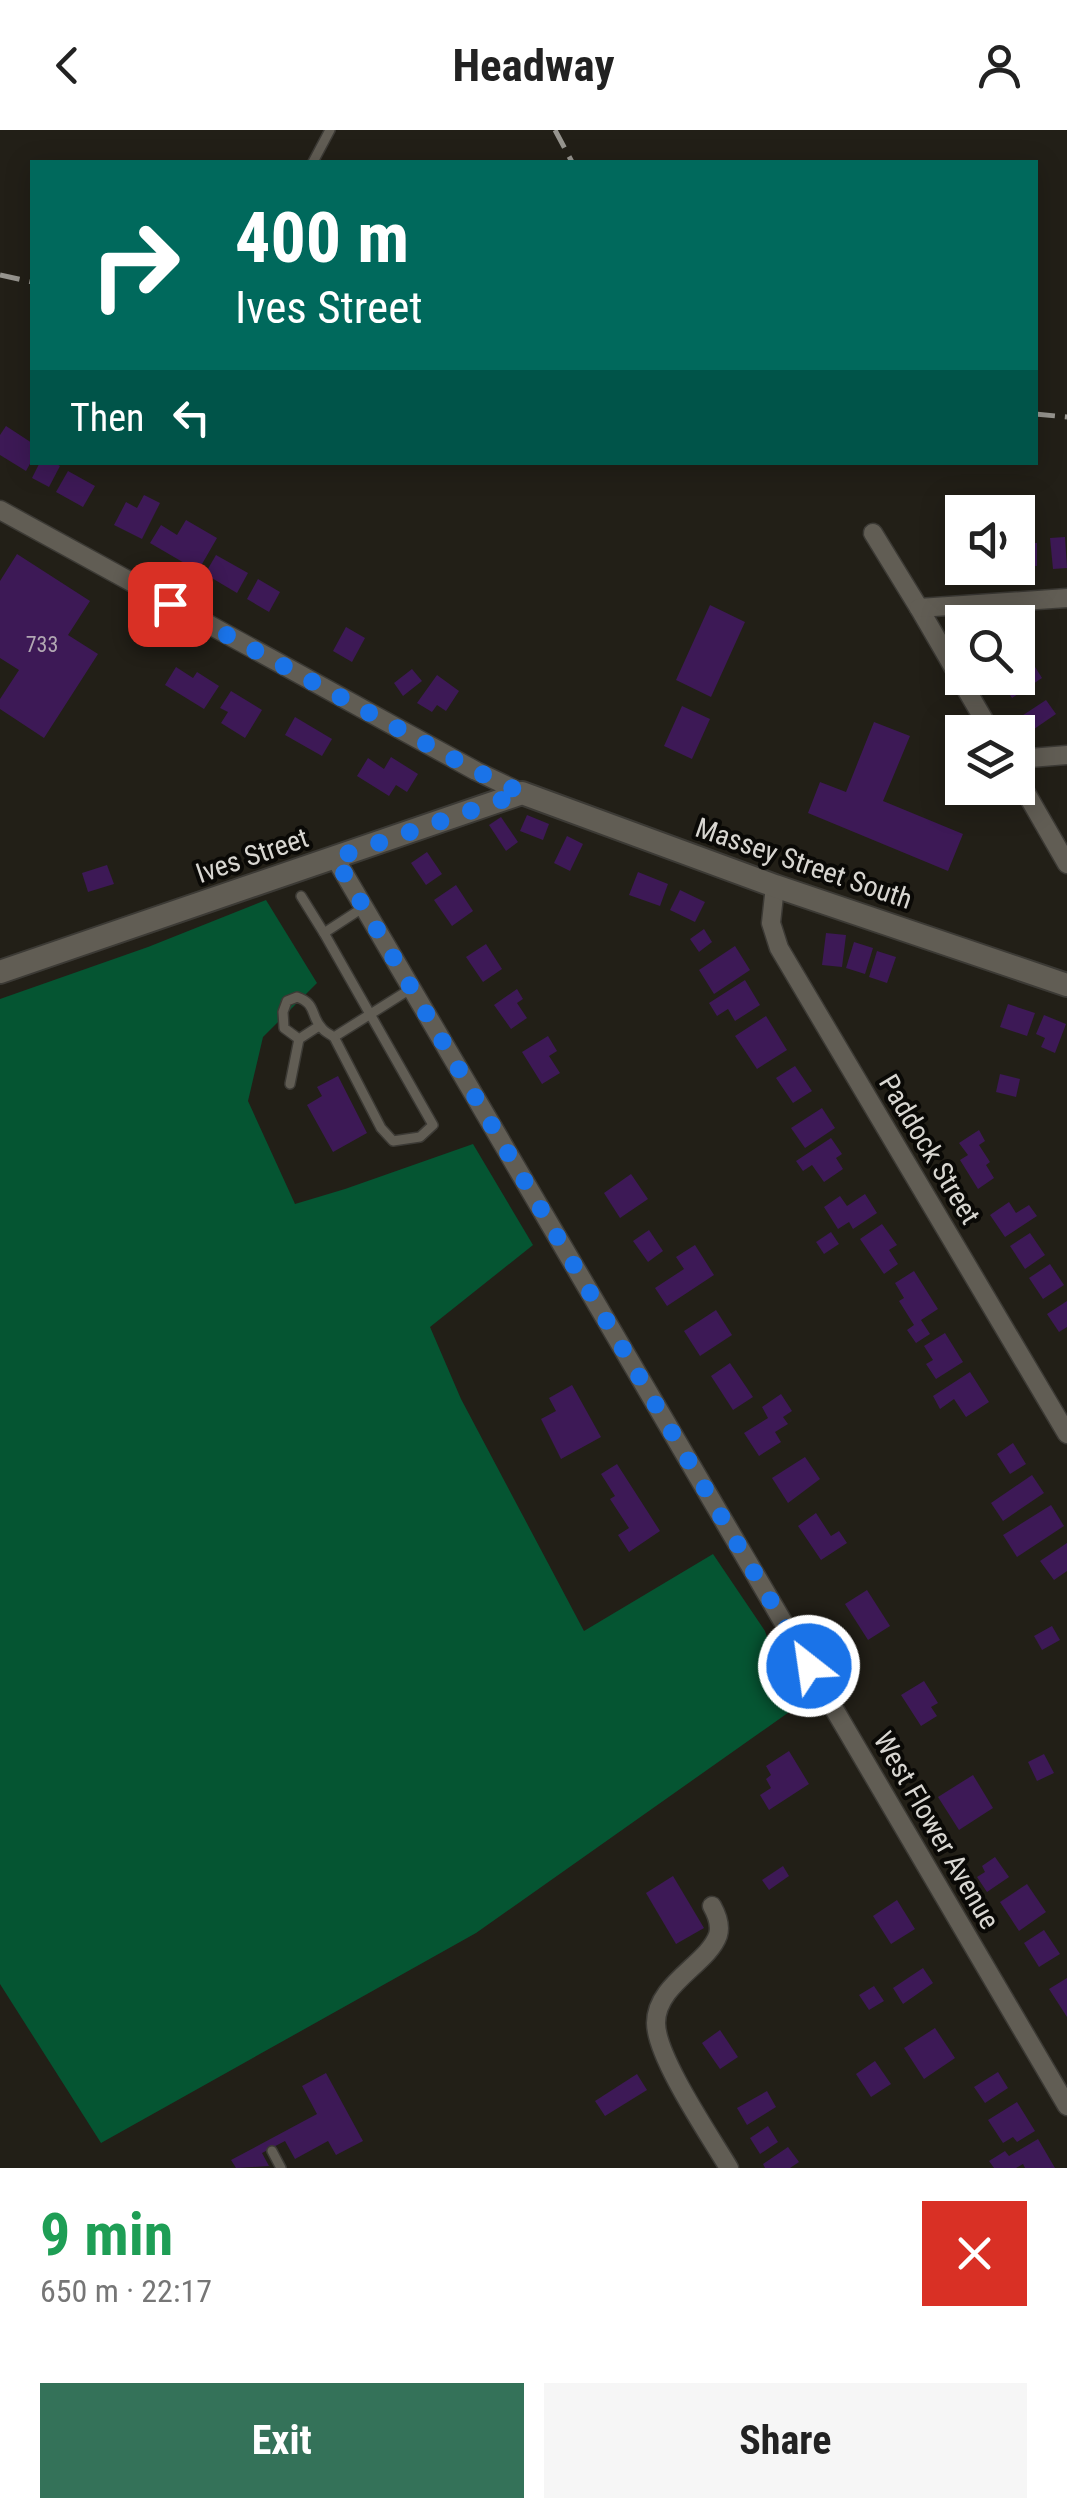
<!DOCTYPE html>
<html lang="en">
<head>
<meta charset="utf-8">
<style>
	:root { --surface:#fff; --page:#f6f6f6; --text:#222; --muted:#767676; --accent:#347259 }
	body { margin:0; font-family:"Roboto Condensed",sans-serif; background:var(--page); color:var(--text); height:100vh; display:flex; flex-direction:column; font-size:38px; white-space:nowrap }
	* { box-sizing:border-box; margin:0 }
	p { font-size:32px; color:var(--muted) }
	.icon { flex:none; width:55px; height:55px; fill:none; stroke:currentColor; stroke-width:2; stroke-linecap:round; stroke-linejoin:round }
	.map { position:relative; height:2038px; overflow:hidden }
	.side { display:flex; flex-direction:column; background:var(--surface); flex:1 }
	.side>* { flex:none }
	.guide { position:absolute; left:30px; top:30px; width:1008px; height:305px; border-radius:0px; box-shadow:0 5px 25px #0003; background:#00695c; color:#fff; overflow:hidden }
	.fabs { position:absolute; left:945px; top:365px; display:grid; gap:20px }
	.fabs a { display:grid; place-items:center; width:90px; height:90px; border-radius:0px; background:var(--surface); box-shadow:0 5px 25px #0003; font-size:50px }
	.pin { position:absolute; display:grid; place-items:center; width:85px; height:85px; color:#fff; margin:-42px; border-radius:20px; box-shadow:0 5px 15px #0006 }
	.me { position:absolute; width:110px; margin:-55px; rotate:330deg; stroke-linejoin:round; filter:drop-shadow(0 0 8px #0008) }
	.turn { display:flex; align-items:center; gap:35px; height:210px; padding:0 40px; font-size:45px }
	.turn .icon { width:130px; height:130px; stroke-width:2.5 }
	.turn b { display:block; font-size:70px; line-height:85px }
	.then { display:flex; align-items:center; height:95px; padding:0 40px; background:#0003; gap:20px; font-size:38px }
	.round { display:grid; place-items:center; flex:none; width:105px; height:105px; border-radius:0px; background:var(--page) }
	.head { display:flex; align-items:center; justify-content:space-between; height:170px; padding:0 40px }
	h1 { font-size:60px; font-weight:700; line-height:75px; color:#1e9e55 }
	.button { display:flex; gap:20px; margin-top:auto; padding:20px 40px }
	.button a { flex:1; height:115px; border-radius:0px; background:var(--accent); color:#fff; font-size:40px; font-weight:700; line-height:115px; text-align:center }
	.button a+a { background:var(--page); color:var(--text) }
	header { display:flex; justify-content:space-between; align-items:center; height:130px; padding:0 40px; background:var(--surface); font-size:45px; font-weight:700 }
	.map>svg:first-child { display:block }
	.green { fill:#055532 }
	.building { fill:#3d1956 }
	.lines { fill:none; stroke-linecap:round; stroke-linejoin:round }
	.lane-casing { stroke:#3c3a35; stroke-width:12 }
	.street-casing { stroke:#3c3a35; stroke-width:21 }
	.secondary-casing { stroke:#3c3a35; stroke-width:26 }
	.lane { stroke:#615d54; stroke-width:9 }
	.street { stroke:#615d54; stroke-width:18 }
	.secondary { stroke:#615d54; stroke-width:22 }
	.rail { stroke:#97958f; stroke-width:5; stroke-dasharray:20 10; stroke-linecap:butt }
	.route { stroke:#1a73e8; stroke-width:18; stroke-dasharray:0 32.4 }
	.labels { text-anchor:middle; stroke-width:8; stroke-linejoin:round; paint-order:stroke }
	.number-label { font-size:22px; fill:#b1a7b2 }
	.street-label { font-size:28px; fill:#d8d6d1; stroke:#0a0906 }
</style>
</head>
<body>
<header><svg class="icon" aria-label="back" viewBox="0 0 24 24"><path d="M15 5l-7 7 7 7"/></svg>Headway<svg class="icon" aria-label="person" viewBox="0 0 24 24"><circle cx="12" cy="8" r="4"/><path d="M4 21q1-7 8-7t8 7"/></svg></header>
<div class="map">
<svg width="1067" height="2038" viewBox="0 0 1067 2038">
	<rect width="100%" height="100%" fill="#221f17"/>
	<polygon class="green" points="266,770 317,853 263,907 248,971 295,1074 345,1059 473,1014 533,1115 430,1197 461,1269 584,1501 713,1424 765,1501 792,1580 476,1803 101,2013 0,1854 0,869 148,817"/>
	<g class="building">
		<polygon points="6,296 32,313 32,330 26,341 0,325 0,305"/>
		<polygon points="40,332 53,332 60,336 49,357 32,348"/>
		<polygon points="68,341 95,356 83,377 56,362"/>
		<polygon points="144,365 160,373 142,409 114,395 126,372 137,378"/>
		<polygon points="186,390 217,408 198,441 150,413 161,395 177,405"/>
		<polygon points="1065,407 1067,438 1053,439 1050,408"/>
		<polygon points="1018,413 1037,413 1037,436 1018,435"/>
		<polygon points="17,424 90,471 68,505 98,524 44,608 0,579 0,569 19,540 0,528 0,451"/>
		<polygon points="216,425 248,443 237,463 205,444"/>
		<polygon points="258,449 280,462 269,482 247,469"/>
		<polygon points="710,475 745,492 711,567 676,550"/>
		<polygon points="346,497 365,508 352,532 333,521"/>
		<polygon points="1030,529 1042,548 1012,568 1000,550 1018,548 1018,538"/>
		<polygon points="176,537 193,548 197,542 219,556 204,579 165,555"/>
		<polygon points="412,539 422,551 403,566 394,553"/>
		<polygon points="437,545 459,561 446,581 437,575 432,582 417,573"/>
		<polygon points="231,561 262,580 245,608 221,593 228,582 220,578"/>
		<polygon points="1046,570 1056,584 1024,606 1014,591"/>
		<polygon points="682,576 710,589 692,629 664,616"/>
		<polygon points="295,587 332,609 322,626 285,605"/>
		<polygon points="874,592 910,606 883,671 963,704 948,741 808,683 820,652 846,662"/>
		<polygon points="391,627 418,644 407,662 396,655 389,666 357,646 368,628 384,639"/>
		<polygon points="527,685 549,694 543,710 520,701"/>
		<polygon points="501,687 518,712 506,721 489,695"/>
		<polygon points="567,706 583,714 570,741 554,733"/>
		<polygon points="427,722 442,744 426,755 411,733"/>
		<polygon points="107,735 114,754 88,762 82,743"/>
		<polygon points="638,742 668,754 660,776 629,765"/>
		<polygon points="456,755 473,781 452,796 434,770"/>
		<polygon points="680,760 705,772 695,792 670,780"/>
		<polygon points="704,799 712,812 699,822 690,809"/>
		<polygon points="826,803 846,805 842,837 822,835"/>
		<polygon points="854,812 873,818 865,844 846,838"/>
		<polygon points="486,814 502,839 483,852 466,827"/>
		<polygon points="735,816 750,840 714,864 699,840"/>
		<polygon points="877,821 896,827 887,853 869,847"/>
		<polygon points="745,850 760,875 735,891 728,879 717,886 709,873"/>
		<polygon points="517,859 523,869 517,873 527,888 511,899 494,875"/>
		<polygon points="1008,874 1035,883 1027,906 1000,897"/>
		<polygon points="1044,885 1066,894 1055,923 1041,917 1045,908 1036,904"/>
		<polygon points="766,886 787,920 757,939 735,906"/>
		<polygon points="548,906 557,921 549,926 560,943 542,954 522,922"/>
		<polygon points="795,936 812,961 793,973 776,948"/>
		<polygon points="1000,944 1020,949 1016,967 996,962"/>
		<polygon points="338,946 367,1003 333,1022 307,975 322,966 317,957"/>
		<polygon points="822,978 835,998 805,1018 791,998"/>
		<polygon points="979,1000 985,1011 979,1015 990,1032 986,1035 994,1048 978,1059 960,1030 968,1025 959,1013"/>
		<polygon points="831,1008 842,1024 836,1028 843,1039 824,1052 812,1035 803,1041 796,1031"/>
		<polygon points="631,1044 648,1069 620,1088 604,1063"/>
		<polygon points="865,1064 877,1083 853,1099 849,1092 838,1099 824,1077 840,1066 847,1076"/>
		<polygon points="1009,1072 1016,1083 1029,1075 1037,1086 1005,1107 990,1085"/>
		<polygon points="882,1094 897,1115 889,1120 898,1134 884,1144 860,1109"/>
		<polygon points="649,1100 663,1121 648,1132 633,1111"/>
		<polygon points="831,1102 839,1114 824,1124 816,1112"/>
		<polygon points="1030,1103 1045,1125 1025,1139 1010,1116"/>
		<polygon points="695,1115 714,1145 667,1176 655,1158 684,1139 676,1127"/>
		<polygon points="1050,1134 1064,1155 1043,1169 1029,1148"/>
		<polygon points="914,1141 938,1179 921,1190 930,1204 916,1213 907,1200 914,1195 899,1171 904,1168 895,1153"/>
		<polygon points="1067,1171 1067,1197 1059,1202 1047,1184"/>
		<polygon points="716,1180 732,1205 700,1226 684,1201"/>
		<polygon points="945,1203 963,1232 936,1249 926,1234 933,1230 924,1216"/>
		<polygon points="730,1233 753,1267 733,1280 711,1246"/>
		<polygon points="970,1242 989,1272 966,1287 954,1269 940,1279 933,1266"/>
		<polygon points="572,1255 601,1307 561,1329 541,1289 556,1281 549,1268"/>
		<polygon points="781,1264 792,1281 783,1287 788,1294 775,1302 781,1312 759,1326 744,1303 768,1288 762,1277"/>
		<polygon points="1013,1313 1026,1334 1010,1344 997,1324"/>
		<polygon points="805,1327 820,1349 788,1373 772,1348"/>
		<polygon points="617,1334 660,1401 629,1422 618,1405 629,1398 610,1369 615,1366 601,1344"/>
		<polygon points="1032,1345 1044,1363 1003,1391 991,1373"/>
		<polygon points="1051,1375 1064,1396 1017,1427 1003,1405"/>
		<polygon points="816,1383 831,1406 839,1401 847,1413 821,1430 798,1396"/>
		<polygon points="1067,1413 1067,1441 1054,1450 1040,1431"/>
		<polygon points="867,1460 890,1496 868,1510 845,1474"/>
		<polygon points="1052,1496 1060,1510 1042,1520 1034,1506"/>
		<polygon points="924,1551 938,1573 931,1577 937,1586 921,1596 901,1565"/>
		<polygon points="789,1621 809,1654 769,1680 760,1665 771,1658 766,1649 771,1645 766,1636"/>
		<polygon points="1044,1624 1054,1643 1037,1651 1028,1632"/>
		<polygon points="973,1645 993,1678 959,1700 938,1667"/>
		<polygon points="995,1727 1009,1747 987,1762 977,1747 985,1742 982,1736"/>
		<polygon points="783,1736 789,1746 769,1760 762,1750"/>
		<polygon points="673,1746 704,1798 676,1814 646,1763"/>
		<polygon points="1027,1754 1046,1782 1019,1801 1000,1772"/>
		<polygon points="897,1770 915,1799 891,1814 873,1786"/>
		<polygon points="1044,1800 1060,1824 1039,1837 1024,1813"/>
		<polygon points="923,1838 933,1853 903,1874 893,1858"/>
		<polygon points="1067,1848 1067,1887 1049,1859"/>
		<polygon points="874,1856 884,1871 869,1880 859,1865"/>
		<polygon points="935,1898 955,1928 924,1949 904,1918"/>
		<polygon points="720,1900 738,1927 720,1939 702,1913"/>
		<polygon points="875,1931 891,1954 871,1967 856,1944"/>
		<polygon points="998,1942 1008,1958 985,1973 974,1957"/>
		<polygon points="326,1943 363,2011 336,2025 328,2011 295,2029 285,2011 262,2023 269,2036 236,2038 231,2030 317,1984 302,1956"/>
		<polygon points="637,1944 647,1960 605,1986 595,1971"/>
		<polygon points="767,1961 776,1977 747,1995 737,1978"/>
		<polygon points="1017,1972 1035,2001 1017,2012 1013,2007 1003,2013 988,1990"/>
		<polygon points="768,1996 778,2012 760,2024 750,2008"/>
		<polygon points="1038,2009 1055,2038 1025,2038 1023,2034 1016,2038 994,2038 989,2031 1005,2021 1009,2026"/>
		<polygon points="788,2017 799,2032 790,2038 765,2038 763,2034"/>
	</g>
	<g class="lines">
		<g class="lane-casing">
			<g id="lane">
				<polyline points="313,32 330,0"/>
				<polyline points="301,766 324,803"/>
				<polyline points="364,777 324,803 433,995 420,1007 393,1011 381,998 334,907 412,858"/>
				<path d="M319,896L299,909L284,898L283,882L287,871L297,867C317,874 310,885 321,897C324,902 330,904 334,907"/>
				<polyline points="290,954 299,909"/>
				<polyline points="272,2021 281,2038"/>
			</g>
		</g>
		<g class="street-casing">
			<g id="street">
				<polyline points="0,380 476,641 522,663"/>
				<polyline points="873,403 919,478 991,602"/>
				<polyline points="919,478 1067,468"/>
				<polyline points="1018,629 1067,625"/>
				<polyline points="1018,649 1067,734"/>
				<polyline points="335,728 1067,1976"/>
				<polyline points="775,756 771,793 779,818 1067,1304"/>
				<path d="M712,1776C717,1785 721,1795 718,1805C708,1834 656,1854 656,1893C656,1927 710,2006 729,2038"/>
			</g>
		</g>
		<g class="secondary-casing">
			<polyline id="secondary" points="0,842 522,663 775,756 1067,855"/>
		</g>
		<use href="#lane" class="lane"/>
		<use href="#street" class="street"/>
		<use href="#secondary" class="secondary"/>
		<g class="rail">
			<polyline points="555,0 572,32"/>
			<polyline points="0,145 32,152"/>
			<polyline points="1035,284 1067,287"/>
		</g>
	</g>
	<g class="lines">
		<polyline class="route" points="170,474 476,641 522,663 335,728 809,1536"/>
	</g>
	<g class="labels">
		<g class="number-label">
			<text x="42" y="522">733</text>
		</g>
		<g class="street-label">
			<text transform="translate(252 725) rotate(-19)" y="10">Ives Street</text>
			<text transform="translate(804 733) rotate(19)" y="10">Massey Street South</text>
			<text transform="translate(930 1019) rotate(59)" y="10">Paddock Street</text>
			<text transform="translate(937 1700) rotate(60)" y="10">West Flower Avenue</text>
		</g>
	</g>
</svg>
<div class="fabs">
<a><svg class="icon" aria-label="sound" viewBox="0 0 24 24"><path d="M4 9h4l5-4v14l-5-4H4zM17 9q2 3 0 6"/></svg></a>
<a><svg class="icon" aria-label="search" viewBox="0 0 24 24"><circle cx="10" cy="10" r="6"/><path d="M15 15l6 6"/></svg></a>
<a><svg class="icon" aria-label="layers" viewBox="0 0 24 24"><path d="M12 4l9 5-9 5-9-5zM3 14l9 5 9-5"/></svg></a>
</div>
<div class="pin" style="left:170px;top:474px;background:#d93025"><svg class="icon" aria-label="arrive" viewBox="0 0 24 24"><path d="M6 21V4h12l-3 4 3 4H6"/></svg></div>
<svg class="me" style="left:809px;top:1536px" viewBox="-20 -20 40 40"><circle r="17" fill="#1a73e8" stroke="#fff" stroke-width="3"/><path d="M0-11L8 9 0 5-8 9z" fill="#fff"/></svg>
<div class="guide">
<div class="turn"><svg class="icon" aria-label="right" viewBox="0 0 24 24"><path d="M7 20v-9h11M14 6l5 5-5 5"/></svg><div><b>400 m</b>Ives Street</div></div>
<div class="then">Then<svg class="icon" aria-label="left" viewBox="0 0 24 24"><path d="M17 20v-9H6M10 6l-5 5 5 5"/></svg></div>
</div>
</div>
<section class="side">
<div class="head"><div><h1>9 min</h1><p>650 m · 22:17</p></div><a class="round" style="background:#d93025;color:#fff"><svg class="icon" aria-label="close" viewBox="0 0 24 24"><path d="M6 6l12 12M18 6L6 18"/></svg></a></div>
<div class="button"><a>Exit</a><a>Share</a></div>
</section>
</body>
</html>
